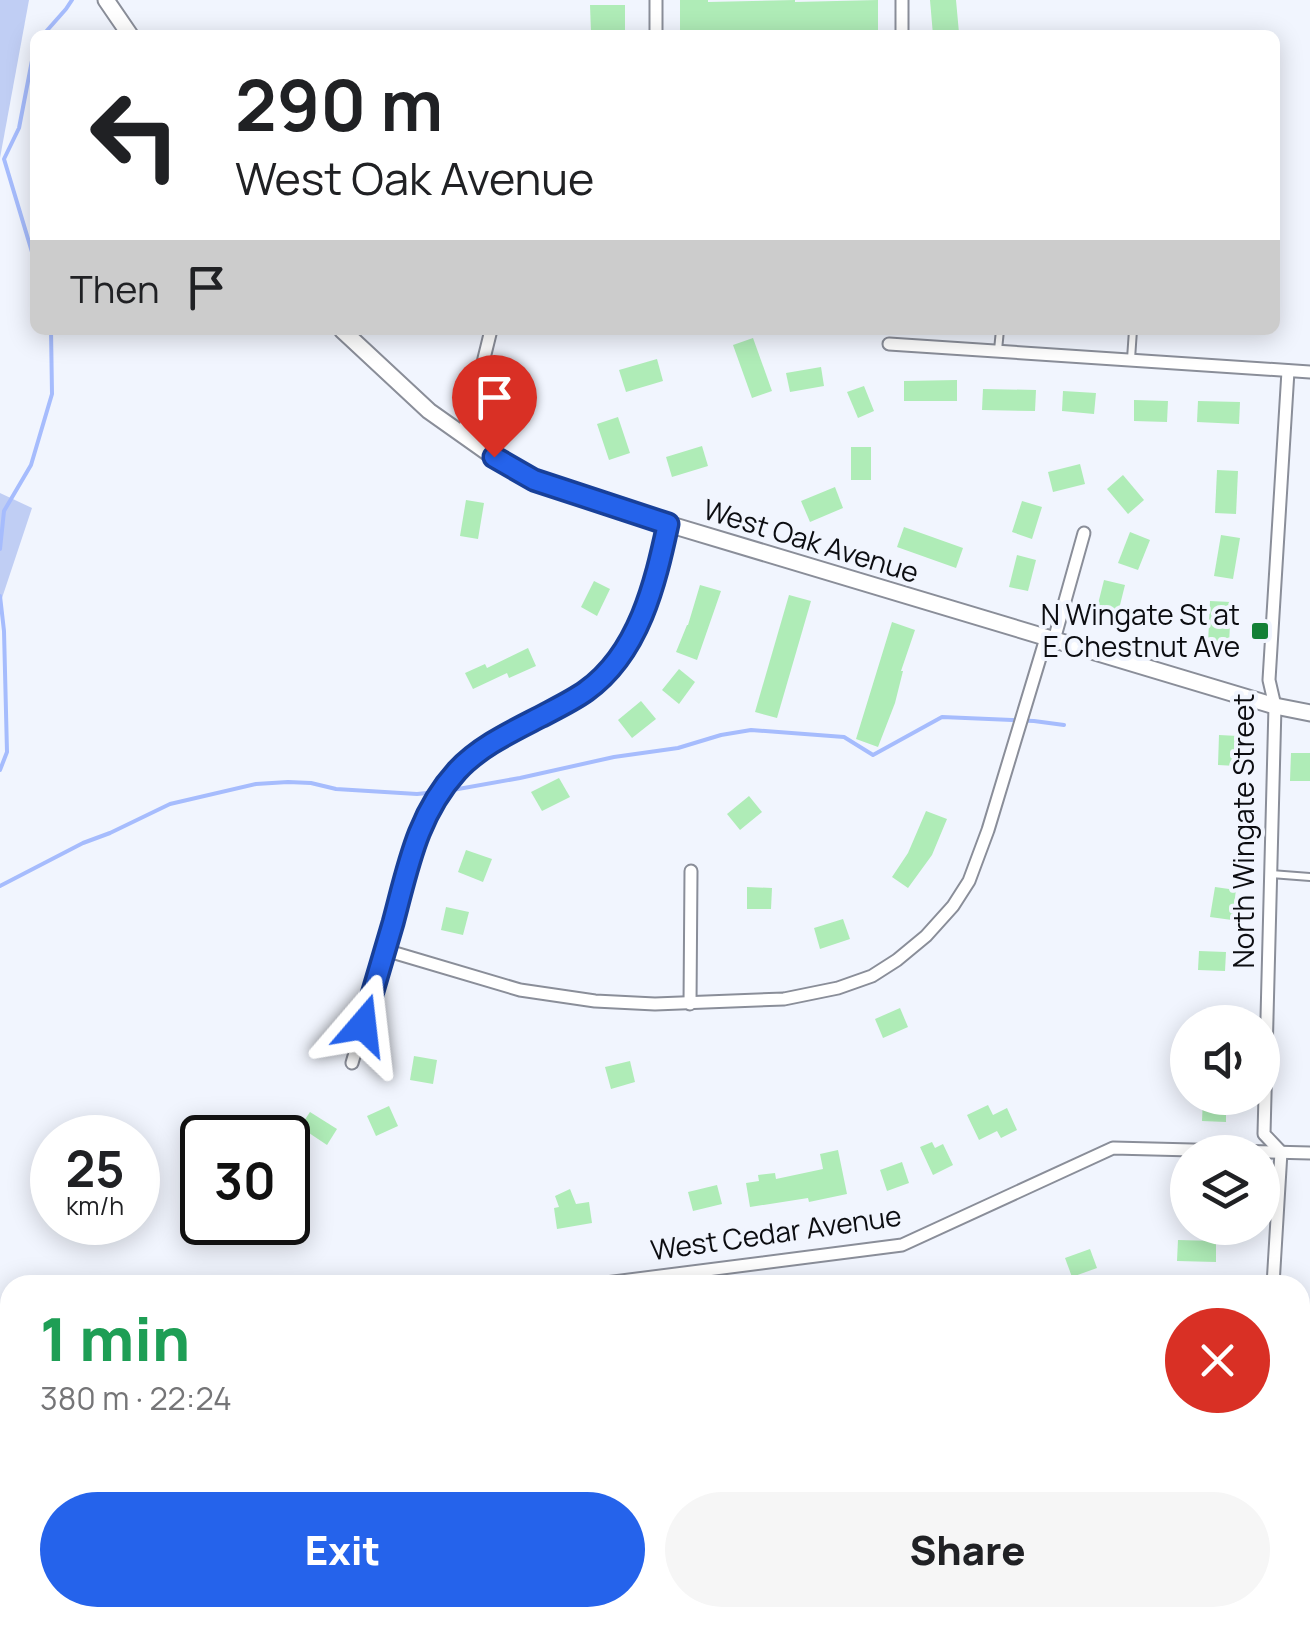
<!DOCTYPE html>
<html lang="en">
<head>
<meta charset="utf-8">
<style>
	:root { --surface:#fff; --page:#f6f6f6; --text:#202124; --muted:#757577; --accent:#2563eb }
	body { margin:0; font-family:Manrope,sans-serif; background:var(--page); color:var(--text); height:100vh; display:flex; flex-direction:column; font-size:38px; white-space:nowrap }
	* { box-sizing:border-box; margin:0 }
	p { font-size:32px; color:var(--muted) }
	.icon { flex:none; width:55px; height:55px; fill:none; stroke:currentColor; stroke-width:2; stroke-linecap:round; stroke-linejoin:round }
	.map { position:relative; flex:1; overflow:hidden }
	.side { position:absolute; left:0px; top:1275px; width:1310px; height:352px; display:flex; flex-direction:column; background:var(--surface); border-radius:30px 30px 0 0; box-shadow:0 5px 25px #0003 }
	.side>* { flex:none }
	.hud { position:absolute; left:30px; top:30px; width:1250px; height:305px; border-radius:15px; box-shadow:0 5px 25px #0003; background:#fff; color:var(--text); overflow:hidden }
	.controls { position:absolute; left:1170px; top:1005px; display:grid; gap:20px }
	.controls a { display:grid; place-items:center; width:110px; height:110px; border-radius:50%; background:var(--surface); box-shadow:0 5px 25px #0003; font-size:50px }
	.speed { position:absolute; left:30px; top:1115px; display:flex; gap:20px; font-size:50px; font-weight:700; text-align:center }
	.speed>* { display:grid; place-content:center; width:130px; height:130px; border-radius:50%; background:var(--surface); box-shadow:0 5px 25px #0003; line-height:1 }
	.speed small { font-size:25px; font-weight:400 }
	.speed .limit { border:5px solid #111; border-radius:15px; background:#fff; color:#111 }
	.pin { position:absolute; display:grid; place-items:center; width:85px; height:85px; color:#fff; margin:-102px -42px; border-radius:50% 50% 50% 0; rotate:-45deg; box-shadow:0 0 10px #0007 }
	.pin .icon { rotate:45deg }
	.me { position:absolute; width:110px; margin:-55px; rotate:17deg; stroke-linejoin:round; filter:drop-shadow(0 0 8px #0008) }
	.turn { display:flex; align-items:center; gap:35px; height:210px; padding:0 40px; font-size:45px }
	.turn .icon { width:130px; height:130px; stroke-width:2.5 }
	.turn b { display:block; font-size:70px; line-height:85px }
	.then { display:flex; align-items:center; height:95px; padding:0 40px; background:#0003; gap:20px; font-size:38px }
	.round { display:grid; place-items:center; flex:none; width:105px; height:105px; border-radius:52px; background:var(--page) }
	.summary { display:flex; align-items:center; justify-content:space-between; height:170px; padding:0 40px }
	h1 { font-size:60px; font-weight:800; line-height:75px; color:#1e9e55 }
	.cta { display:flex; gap:20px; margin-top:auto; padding:20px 40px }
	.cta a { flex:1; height:115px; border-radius:60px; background:var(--accent); color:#fff; font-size:40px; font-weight:800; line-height:115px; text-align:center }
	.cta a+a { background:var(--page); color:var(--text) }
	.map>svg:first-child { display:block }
	.green { fill:#c0cef4 }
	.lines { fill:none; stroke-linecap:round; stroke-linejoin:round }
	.stream { stroke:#a6bcfd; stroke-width:4 }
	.building { fill:#afecb7 }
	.service-casing { stroke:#8a8e99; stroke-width:10 }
	.minor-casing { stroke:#8a8e99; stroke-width:15 }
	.tertiary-casing { stroke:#8a8e99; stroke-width:19 }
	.path { stroke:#85888f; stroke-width:2.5; stroke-dasharray:8 5; stroke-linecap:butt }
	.service { stroke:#fff; stroke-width:6 }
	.minor { stroke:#fff; stroke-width:11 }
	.tertiary { stroke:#fff; stroke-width:15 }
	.route-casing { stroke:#184099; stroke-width:25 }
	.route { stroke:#2563eb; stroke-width:18 }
	.poi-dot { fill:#138036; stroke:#f1f5fe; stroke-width:4 }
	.labels { text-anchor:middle; stroke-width:8; stroke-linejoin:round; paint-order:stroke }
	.street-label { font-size:28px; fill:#0c0d11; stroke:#f1f5fe }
	.poi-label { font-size:28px; fill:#0c0d11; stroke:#f1f5fe; text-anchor:end }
</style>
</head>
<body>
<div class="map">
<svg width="1310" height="1626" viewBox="0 0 1310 1626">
	<rect width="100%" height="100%" fill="#f1f5fe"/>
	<g class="green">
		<polygon points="0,0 29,0 0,158"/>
		<polygon points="0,493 32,508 0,604"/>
	</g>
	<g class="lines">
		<g class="stream">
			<polyline points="43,35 66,9 72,0"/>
			<polyline points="35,45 19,128 4,159 35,262"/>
			<polyline points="0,549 4,511 31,465 52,394 51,330"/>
			<polyline points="0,596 4,631 7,752 0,770"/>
			<polyline points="447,791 520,778 614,757 678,748 721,735 751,730 844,737 873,755 942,717 1034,721 1064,725"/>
			<polyline points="0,886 83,843 110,833 170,804 256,784 288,782 311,783 336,789 417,794 437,792"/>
		</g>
	</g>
	<g class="building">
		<polygon points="680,0 708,0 708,2 795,0 795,2 878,0 878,34 680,35"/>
		<polygon points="930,0 956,0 959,33 933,35"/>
		<polygon points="590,5 625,5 625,32 591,32"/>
		<polygon points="753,338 772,391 752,398 733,345"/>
		<polygon points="657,359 663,381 626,392 619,370"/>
		<polygon points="821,367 824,386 790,392 786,373"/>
		<polygon points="957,380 957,401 904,401 904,381"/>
		<polygon points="864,386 874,411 858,418 847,392"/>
		<polygon points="983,389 1036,390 1035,411 982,410"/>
		<polygon points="1063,391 1096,393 1094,414 1062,411"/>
		<polygon points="1134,400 1168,401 1167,422 1134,421"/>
		<polygon points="1198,401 1240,402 1239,424 1197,422"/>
		<polygon points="618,417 630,453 609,460 597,424"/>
		<polygon points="702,446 708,466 672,477 666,457"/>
		<rect x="851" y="447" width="20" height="33"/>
		<polygon points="1080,464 1085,484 1053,492 1048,472"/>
		<polygon points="1217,470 1238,471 1236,514 1215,513"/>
		<polygon points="1123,475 1144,500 1128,514 1107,489"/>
		<polygon points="835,487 843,508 810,522 801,501"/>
		<polygon points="466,500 484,503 478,539 460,536"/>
		<polygon points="1022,501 1042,507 1032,539 1012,532"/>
		<polygon points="904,527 963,548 956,568 897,547"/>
		<polygon points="1130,532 1150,540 1138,570 1118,563"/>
		<polygon points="1221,535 1240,538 1233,579 1214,576"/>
		<polygon points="1017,555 1036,560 1028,591 1009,587"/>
		<polygon points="1104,580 1125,585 1117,617 1096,612"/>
		<polygon points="594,581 610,589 597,616 581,607"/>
		<polygon points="700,585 721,591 697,660 676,652 687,625 688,625"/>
		<polygon points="789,595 811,601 777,718 755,712"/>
		<polygon points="1210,601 1231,602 1229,645 1208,644"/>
		<polygon points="892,622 915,630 901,671 903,671 895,703 878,747 856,739"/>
		<polygon points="528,648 536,666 509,678 507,673 473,689 465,673 485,664 487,668"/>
		<polygon points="679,669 695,682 679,704 662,690"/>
		<polygon points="641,701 656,719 632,738 618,720"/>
		<polygon points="1219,735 1238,736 1236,766 1218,765"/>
		<polygon points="1291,753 1310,753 1310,781 1290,781"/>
		<polygon points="559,778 570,797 542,811 531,792"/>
		<polygon points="749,796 762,812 740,830 727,814"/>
		<polygon points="926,811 947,819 932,855 908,888 892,877 908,853"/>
		<polygon points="466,850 492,859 483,882 458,872"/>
		<polygon points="747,887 772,888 771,909 747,909"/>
		<polygon points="1215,887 1236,890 1232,920 1210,917"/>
		<polygon points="446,907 469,912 463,935 441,930"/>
		<polygon points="843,919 850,939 820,949 814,928"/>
		<polygon points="1199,951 1226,952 1225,971 1198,970"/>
		<polygon points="900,1008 908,1027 883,1038 875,1019"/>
		<polygon points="414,1056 437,1060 433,1084 410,1080"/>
		<polygon points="630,1061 635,1082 611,1089 605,1067"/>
		<polygon points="1203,1098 1226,1098 1226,1122 1202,1121"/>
		<polygon points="988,1105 993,1115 1007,1108 1017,1130 1001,1138 997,1131 979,1140 967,1115"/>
		<polygon points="389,1106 398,1126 376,1136 367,1116"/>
		<polygon points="310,1112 337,1129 327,1145 300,1127"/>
		<polygon points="932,1142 935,1148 943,1144 953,1165 933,1175 920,1147"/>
		<polygon points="838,1150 847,1194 809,1202 808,1198 750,1207 746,1183 759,1181 758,1175 775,1173 776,1179 823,1169 820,1154"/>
		<polygon points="902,1162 909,1183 887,1191 880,1170"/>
		<polygon points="717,1185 722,1204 693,1211 688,1192"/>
		<polygon points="570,1189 576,1204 589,1202 592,1223 557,1229 554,1208 559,1207 555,1196"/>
		<polygon points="1178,1240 1216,1241 1216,1262 1177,1261"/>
		<polygon points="1090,1249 1097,1268 1072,1277 1065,1258"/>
	</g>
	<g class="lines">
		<g class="service-casing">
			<g id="service">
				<polyline points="998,350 1000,330"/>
				<polyline points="1131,359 1133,330"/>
				<polyline points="1271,874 1310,877"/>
			</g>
		</g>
		<g class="minor-casing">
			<g id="minor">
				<polyline points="656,0 656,35"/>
				<polyline points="902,0 902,35"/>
				<polyline points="889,344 1310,372"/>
				<polyline points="462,435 473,403 491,330"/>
				<polyline points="1054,640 1084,533"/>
				<polyline points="385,950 520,990 595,1001 655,1004 784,999 838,988 872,976 897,960 926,936 953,906 969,881 988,830 1046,638"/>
				<polyline points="690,1004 691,871"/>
				<path d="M352,1063C365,1019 379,975 390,931C402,888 409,839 433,801C450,776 473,755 499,738C526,721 559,710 586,691C639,654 656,584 668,524"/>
				<polyline points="590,1285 902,1245 1113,1148 1310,1153"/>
				<polyline points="1273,1285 1281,1152 1264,1134 1275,706 1269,680 1288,371"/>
				<polyline points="624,1626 635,1618"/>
				<polyline points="1243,1626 1245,1618"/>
			</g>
		</g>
		<g class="tertiary-casing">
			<g id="tertiary">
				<polyline points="106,0 130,35"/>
				<polyline points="342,330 429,411 494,457 535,480 668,524 1275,706 1310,713"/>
			</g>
		</g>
		<g class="path">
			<polyline points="0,1558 10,1562"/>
			<polyline points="111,1618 126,1626"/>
		</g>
		<use href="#service" class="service"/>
		<use href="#minor" class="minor"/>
		<use href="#tertiary" class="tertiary"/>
	</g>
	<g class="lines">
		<g class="route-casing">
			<path id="route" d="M363,1025C373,991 383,957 393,923C408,867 417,815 457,771C479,747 511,732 540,717C555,709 572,701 586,691C639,653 655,584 668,524L534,480L494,457"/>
		</g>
		<use href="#route" class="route"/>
	</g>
	<rect class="poi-dot" x="1250" y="621" width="20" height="20" rx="5"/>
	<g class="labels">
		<g class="street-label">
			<text transform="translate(811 541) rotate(17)" y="10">West Oak Avenue</text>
			<text transform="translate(1244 831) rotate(-90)" y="10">North Wingate Street</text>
			<text transform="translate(776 1233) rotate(-8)" y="10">West Cedar Avenue</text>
		</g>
		<g class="poi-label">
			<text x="1240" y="625">N Wingate St at<tspan x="1240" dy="32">E Chestnut Ave</tspan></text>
		</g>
	</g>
</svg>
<div class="controls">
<a><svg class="icon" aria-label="sound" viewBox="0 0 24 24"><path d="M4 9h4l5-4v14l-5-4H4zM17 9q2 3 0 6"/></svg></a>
<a><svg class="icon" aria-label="layers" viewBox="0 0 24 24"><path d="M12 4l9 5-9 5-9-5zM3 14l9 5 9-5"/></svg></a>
</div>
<div class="speed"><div>25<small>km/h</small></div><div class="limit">30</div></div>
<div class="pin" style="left:494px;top:457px;background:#d93025"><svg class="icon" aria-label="arrive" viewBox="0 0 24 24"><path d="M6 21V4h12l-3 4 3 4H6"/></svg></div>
<svg class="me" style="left:363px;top:1025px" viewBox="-20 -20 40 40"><path d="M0-17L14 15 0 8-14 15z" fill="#2563eb" stroke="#fff" stroke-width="4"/></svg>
<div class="hud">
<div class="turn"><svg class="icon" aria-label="left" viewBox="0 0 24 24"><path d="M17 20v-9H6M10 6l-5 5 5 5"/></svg><div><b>290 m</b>West Oak Avenue</div></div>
<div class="then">Then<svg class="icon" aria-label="arrive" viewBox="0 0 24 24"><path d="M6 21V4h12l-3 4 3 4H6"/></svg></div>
</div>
<section class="side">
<div class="summary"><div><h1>1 min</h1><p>380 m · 22:24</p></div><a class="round" style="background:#d93025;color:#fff"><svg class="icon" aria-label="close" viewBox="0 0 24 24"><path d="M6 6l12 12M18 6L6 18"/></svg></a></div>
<div class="cta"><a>Exit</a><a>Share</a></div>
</section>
</div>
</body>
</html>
